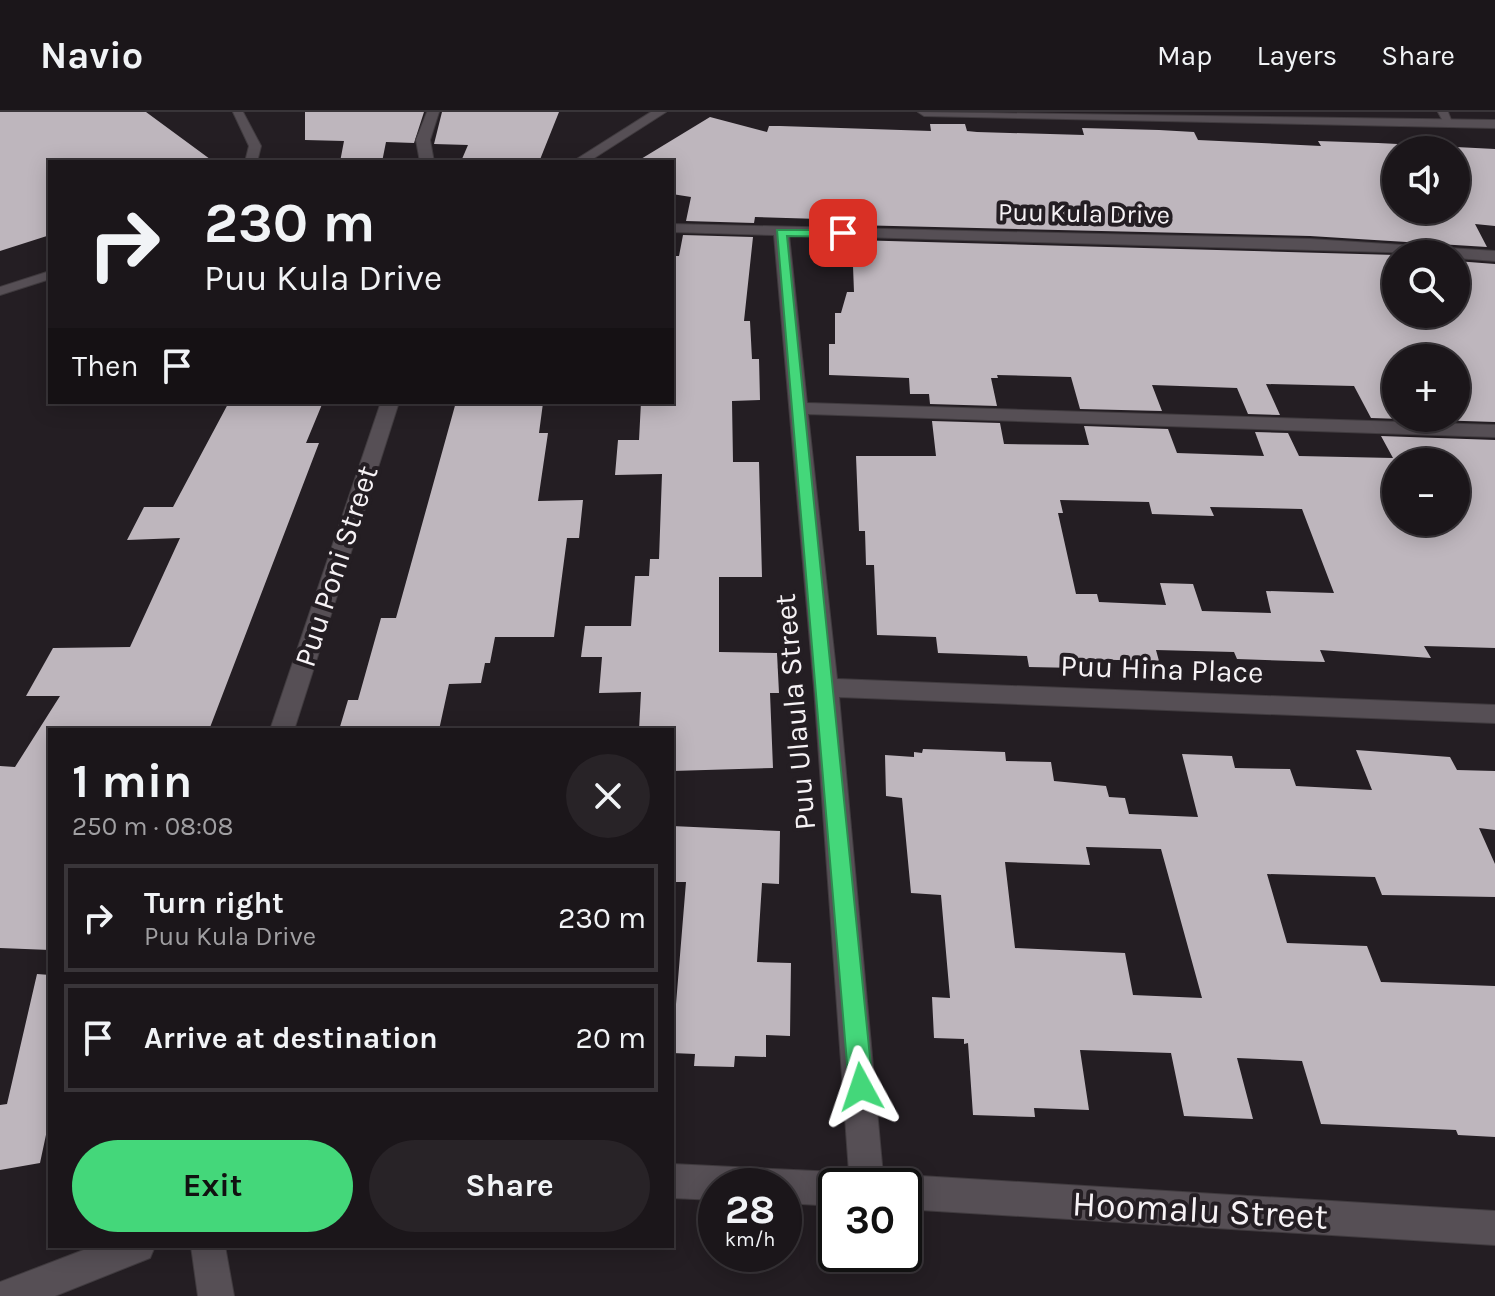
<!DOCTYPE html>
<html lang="en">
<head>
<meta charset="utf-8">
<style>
	:root { --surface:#1b161a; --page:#282327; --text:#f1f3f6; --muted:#a09fa2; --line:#393539; --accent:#44d77a }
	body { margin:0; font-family:Karla,sans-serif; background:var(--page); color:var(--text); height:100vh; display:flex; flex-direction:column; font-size:30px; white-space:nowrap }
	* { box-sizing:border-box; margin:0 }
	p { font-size:26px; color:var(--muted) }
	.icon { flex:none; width:44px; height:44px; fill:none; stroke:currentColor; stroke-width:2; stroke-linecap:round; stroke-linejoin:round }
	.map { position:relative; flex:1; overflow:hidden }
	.sheet { position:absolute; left:48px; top:616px; width:626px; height:520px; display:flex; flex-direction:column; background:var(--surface); border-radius:0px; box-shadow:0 4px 20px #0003,0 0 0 2px var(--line) }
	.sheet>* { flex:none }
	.guide { position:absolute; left:48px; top:48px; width:626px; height:244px; border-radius:0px; box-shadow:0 4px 20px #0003,0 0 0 2px var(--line); background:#1b161a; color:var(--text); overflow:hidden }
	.buttons { position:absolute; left:1382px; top:24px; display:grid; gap:16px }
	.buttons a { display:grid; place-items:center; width:88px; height:88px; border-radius:50%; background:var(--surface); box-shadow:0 4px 20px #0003,0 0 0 2px var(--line); font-size:40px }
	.speed { position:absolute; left:698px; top:1056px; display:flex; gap:16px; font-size:40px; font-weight:700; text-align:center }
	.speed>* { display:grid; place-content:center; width:104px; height:104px; border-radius:50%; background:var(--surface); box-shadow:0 4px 20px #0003,0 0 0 2px var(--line); line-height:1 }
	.speed small { font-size:20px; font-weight:400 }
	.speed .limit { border:4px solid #111; border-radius:12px; background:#fff; color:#111 }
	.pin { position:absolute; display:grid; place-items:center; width:68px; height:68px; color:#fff; margin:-34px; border-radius:16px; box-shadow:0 4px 12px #0006 }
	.me { position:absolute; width:88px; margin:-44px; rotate:355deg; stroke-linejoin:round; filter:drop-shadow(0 0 6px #0008) }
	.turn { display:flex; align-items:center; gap:28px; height:168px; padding:0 24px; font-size:36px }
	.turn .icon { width:104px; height:104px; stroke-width:2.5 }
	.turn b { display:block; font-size:56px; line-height:68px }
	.then { display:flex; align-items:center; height:76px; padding:0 24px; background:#0003; gap:16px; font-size:30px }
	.round { display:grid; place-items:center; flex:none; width:84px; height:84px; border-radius:42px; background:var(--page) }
	.summary { display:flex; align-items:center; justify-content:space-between; height:136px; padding:0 24px }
	h1 { font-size:48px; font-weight:700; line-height:60px }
	.cta { display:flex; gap:16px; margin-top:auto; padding:16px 24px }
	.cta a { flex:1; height:92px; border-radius:48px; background:var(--accent); color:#111; font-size:32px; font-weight:700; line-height:92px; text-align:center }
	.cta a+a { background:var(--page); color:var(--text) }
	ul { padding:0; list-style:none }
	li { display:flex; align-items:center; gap:24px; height:108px; margin:0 16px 12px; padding:0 8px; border:4px solid var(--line); border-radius:0px }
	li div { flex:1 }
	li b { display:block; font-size:30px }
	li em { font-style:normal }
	header { display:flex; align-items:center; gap:48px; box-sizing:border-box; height:112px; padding:0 40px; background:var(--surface); border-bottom:2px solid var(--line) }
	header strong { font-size:38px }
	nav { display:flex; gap:44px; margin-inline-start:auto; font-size:28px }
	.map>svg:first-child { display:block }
	.building { fill:#beb6bd; fill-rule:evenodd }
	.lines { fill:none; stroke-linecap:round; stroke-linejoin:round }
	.service-casing { stroke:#403b3f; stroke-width:2 }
	.minor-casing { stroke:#403b3f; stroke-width:2 }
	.tertiary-casing { stroke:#403b3f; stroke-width:2 }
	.service { fill:#564f55; fill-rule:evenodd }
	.minor { fill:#564f55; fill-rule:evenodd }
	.tertiary { fill:#564f55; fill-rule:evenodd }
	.route { fill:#44d77a; stroke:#2c8c4f; stroke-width:2 }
	.labels { text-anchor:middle; stroke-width:8; stroke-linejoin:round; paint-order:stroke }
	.far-street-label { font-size:26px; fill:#f6f2f5; stroke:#241e23 }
	.street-label { font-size:30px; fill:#f6f2f5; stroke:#241e23 }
	.near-street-label { font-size:36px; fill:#f6f2f5; stroke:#241e23 }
</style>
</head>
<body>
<header>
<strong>Navio</strong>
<nav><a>Map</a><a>Layers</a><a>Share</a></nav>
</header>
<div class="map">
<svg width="1495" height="1184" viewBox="0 0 1495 1184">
	<rect width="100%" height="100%" fill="#241e23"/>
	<g class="building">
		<polygon points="0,0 146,0 214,50 50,50 50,123 0,139"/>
		<polygon points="305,0 424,0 414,31 386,30 382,50 340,50 344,29 305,28"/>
		<polygon points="442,0 559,0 539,50 462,47 468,33 434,32"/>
		<path d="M710,5L767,20L769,14H780L931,19L930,12H965L967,19L977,20L1084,23L1082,16L1159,18L1194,20L1198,28L1321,34L1318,29L1378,31L1495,37V114L1475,112L1487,135L1310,124L852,113V108L755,105L754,111L686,109L691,85L672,82V50H636ZM1396,38H1456V98H1396Z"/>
		<polygon points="683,123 753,125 744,209 750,209 752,247 759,247 760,288 732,289 733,350 759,350 762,465 719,465 719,540 777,541 779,581 770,581 773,656 672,659 672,618 639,618 641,580 599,581 602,545 581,545 585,514 631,514 635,464 649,464 650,447 659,447 662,362 615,363 618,328 639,328 641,290 672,290 672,144 679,144"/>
		<path d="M852,128L1396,143V202H1456V149L1495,152V310L1371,306L1354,274L1266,272L1280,303L1248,302L1237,276L1152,273L1162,299L1080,297L1071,265L997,263L998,266H991L997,294L930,292L929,282H910L909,266L829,263V232H835V201H841L847,180H854ZM1396,246H1456V306H1396Z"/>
		<polygon points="229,290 323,290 306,331 319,331 209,618 50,618 50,838 0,836 0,654 15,655 60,584 26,584 53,536 130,535 180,426 127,428 144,395 173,395"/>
		<polygon points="456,290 543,291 539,321 548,321 538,389 583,388 579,426 567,426 554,525 495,525 490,551 485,551 481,571 449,572 439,618 339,618 348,588 358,588 381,506 396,506"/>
		<path d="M932,309L1000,311L1004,332L1089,333L1084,314L1168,317L1177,341L1264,344L1255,320L1288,321L1299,344L1393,346L1381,324L1495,328V536L1424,534L1431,546L1320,538L1325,550L1237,547L1234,540L1156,538L1159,549L1076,547L1078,556L1029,555L1027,544L938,541L936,525L877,523L874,453H866L865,419H859L856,344H936ZM1396,350H1456V410H1396ZM1060,388L1149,390L1152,402L1214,404L1210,395L1302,397L1334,481L1266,479L1271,501L1202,499L1193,472L1160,471L1166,493L1099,490L1097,482H1076L1058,401H1063Z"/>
		<path d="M923,637L1005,640L1006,649L1051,650L1054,669L1106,674L1109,685L1125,686L1129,702L1198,705L1182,642L1232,644L1235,656L1290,657L1296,674L1372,678L1356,638L1450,645L1457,658L1495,659V718L1479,716L1495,752V785L1382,783L1375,765L1267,762L1287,831L1367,834L1381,870L1495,874V1025L1458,1023L1456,1018L1321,1012L1302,949L1237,946L1253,1007L1184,1004L1171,941L1080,938L1089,998L1034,996L1035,1005L973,1003L968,931L964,932V927L934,926L932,885L950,886L941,783L911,781L902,686L886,684L885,643L914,645V640L922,641ZM1086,735L1161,737L1202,886L1133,883L1125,841L1015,836L1005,750L1090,753Z"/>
		<polygon points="672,714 780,719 779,772 762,771 757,850 791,851 790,924 766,923 766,945 735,944 734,955 694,954 695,942 672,941 686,770 672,770"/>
		<polygon points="37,862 50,863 50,1004 40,1051 0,1058 0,993 7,992"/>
	</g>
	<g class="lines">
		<g class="service-casing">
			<g id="service">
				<polygon points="233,0 243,0 261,34 257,50 245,50 249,34"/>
				<polygon points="1438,0 1448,0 1453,13 1445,13"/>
				<polygon points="50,159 50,167 0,183 0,175"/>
			</g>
		</g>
		<g class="minor-casing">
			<g id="minor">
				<polygon points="427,0 439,0 430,28 434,50 420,50 416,28"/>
				<polygon points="918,0 1495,8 1495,16 924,4"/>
				<polygon points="672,112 1310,127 1495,139 1495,149 1456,146 1456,142 789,123 807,291 1495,313 1495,325 808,302 837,567 1495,593 1495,611 839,585 884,1074 850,1074 814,576 774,123 672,120"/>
				<polygon points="191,1134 225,1134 234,1184 198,1184"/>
			</g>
		</g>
		<g class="tertiary-casing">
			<g id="tertiary">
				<polygon points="651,0 666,0 588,50 572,50"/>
				<polygon points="381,290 399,290 294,618 270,618"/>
				<polygon points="672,1052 836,1060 848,1065 851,1074 836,1074 836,1094 784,1091 784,1074 716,1074 716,1088 672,1086"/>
				<polygon points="904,1063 1495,1099 1495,1133 904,1097 904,1074 890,1074 892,1068"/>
				<polygon points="94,1134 155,1134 150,1146 55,1184 0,1184 0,1170"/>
			</g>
		</g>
		<use href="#service" class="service"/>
		<use href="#minor" class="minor"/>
		<use href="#tertiary" class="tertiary"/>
	</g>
	<polygon class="route" points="777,118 843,118 848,121 843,125 787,124 873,975 869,983 861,986 852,983 849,975"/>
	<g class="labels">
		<g class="far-street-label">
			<text transform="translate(1084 101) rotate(1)" y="9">Puu Kula Drive</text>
		</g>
		<g class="street-label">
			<text transform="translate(336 454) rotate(-72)" y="10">Puu Poni Street</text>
			<text transform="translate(1162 557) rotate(2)" y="10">Puu Hina Place</text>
			<text transform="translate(795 600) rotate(-95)" y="10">Puu Ulaula Street</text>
		</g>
		<g class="near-street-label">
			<text transform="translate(1200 1097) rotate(3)" y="13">Hoomalu Street</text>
		</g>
	</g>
</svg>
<div class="buttons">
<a><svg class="icon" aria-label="sound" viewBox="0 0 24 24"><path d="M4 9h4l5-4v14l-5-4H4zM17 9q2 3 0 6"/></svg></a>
<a><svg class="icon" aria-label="search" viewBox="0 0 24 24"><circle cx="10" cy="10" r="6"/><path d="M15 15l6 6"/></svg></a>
<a>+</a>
<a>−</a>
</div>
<div class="speed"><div>28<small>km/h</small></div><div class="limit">30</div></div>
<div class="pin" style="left:843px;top:121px;background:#d93025"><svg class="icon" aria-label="arrive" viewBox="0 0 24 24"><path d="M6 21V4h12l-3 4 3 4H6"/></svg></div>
<svg class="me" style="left:861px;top:975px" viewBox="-20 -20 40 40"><path d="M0-17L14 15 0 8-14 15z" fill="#44d77a" stroke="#fff" stroke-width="4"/></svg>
<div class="guide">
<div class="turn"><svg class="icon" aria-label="right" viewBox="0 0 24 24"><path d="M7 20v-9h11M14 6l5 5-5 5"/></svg><div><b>230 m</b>Puu Kula Drive</div></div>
<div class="then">Then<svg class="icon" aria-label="arrive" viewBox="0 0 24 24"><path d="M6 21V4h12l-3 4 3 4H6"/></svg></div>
</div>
<section class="sheet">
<div class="summary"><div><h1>1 min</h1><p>250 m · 08:08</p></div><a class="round"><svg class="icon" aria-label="close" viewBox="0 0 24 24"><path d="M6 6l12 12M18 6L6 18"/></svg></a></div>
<ul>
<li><svg class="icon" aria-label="right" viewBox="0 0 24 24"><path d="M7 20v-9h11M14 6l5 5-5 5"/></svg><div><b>Turn right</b><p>Puu Kula Drive</p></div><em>230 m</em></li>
<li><svg class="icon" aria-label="arrive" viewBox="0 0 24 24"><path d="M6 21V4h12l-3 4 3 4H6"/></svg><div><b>Arrive at destination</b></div><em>20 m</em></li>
</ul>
<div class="cta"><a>Exit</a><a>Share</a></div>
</section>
</div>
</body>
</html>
